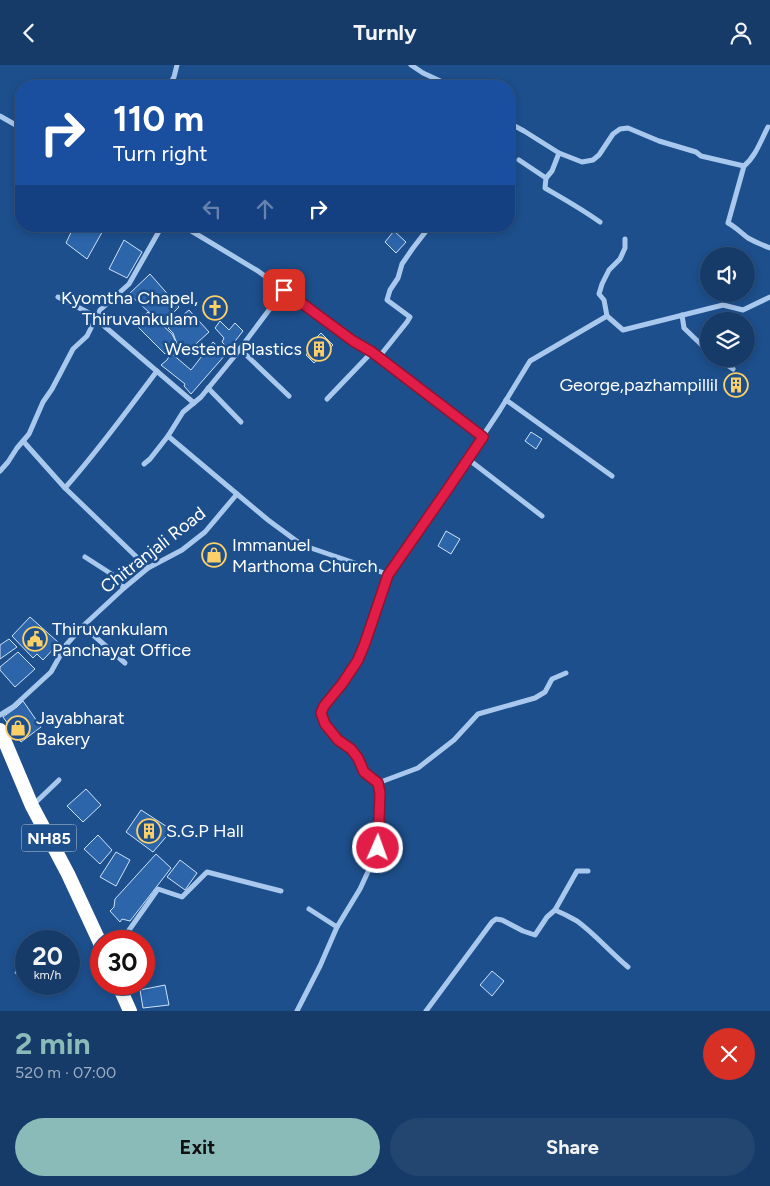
<!DOCTYPE html>
<html lang="en">
<head>
<meta charset="utf-8">
<style>
	:root { --surface:#163b69; --page:#234671; --text:#f1f3f6; --muted:#9eadc0; --line:#35557d; --accent:#8bbbb9 }
	body { margin:0; font-family:Figtree,sans-serif; background:var(--page); color:var(--text); height:100vh; display:flex; flex-direction:column; font-size:19px; white-space:nowrap }
	* { box-sizing:border-box; margin:0 }
	p { font-size:16px; color:var(--muted) }
	.icon { flex:none; width:28px; height:28px; fill:none; stroke:currentColor; stroke-width:2; stroke-linecap:round; stroke-linejoin:round }
	.map { position:relative; height:946px; overflow:hidden }
	.drawer { display:flex; flex-direction:column; background:var(--surface); flex:1 }
	.drawer>* { flex:none }
	.top-card { position:absolute; left:15px; top:15px; width:500px; height:152px; border-radius:20px; box-shadow:0 2px 8px #0003,0 0 0 1px var(--line); background:#1a4fa0; color:#fff; overflow:hidden }
	.tools { position:absolute; left:700px; top:182px; display:grid; gap:10px }
	.tools a { display:grid; place-items:center; width:55px; height:55px; border-radius:50%; background:var(--surface); box-shadow:0 2px 8px #0003,0 0 0 1px var(--line); font-size:25px }
	.speed { position:absolute; left:15px; top:865px; display:flex; gap:10px; font-size:25px; font-weight:700; text-align:center }
	.speed>* { display:grid; place-content:center; width:65px; height:65px; border-radius:50%; background:var(--surface); box-shadow:0 2px 8px #0003,0 0 0 1px var(--line); line-height:1 }
	.speed small { font-size:12px; font-weight:400 }
	.speed .limit { border:8px solid #d22; background:#fff; color:#111 }
	.pin { position:absolute; display:grid; place-items:center; width:42px; height:42px; color:#fff; margin:-21px; border-radius:10px; box-shadow:0 2px 8px #0006 }
	.me { position:absolute; width:55px; margin:-28px; rotate:2deg; stroke-linejoin:round; filter:drop-shadow(0 0 4px #0008) }
	.turn { display:flex; align-items:center; gap:18px; height:105px; padding:0 15px; font-size:22px }
	.turn .icon { width:65px; height:65px; stroke-width:2.5 }
	.turn b { display:block; font-size:35px; line-height:42px }
	.lanes { display:flex; align-items:center; height:48px; padding:0 15px; background:#0003; justify-content:center; gap:25px; direction:ltr }
	.lanes .off { opacity:.35 }
	.round { display:grid; place-items:center; flex:none; width:52px; height:52px; border-radius:26px; background:var(--page) }
	.summary { display:flex; align-items:center; justify-content:space-between; height:85px; padding:0 15px }
	h1 { font-size:30px; font-weight:700; line-height:38px; color:var(--accent) }
	.cta { display:flex; gap:10px; margin-top:auto; padding:10px 15px }
	.cta a { flex:1; height:58px; border-radius:30px; background:var(--accent); color:#111; font-size:20px; font-weight:700; line-height:58px; text-align:center }
	.cta a+a { background:var(--page); color:var(--text) }
	header { display:flex; justify-content:space-between; align-items:center; height:65px; padding:0 15px; background:var(--surface); font-size:22px; font-weight:700 }
	.map>svg:first-child { display:block }
	.building { fill:#2c65aa; stroke:#cfe2f9 }
	.lines { fill:none; stroke-linecap:round; stroke-linejoin:round }
	.street { stroke:#a9c8ed; stroke-width:5 }
	.highway { stroke:#fff; stroke-width:14 }
	.route-casing { stroke:#92132f; stroke-width:12 }
	.route { stroke:#e11d48; stroke-width:9 }
	.labels { text-anchor:middle; stroke-width:5; stroke-linejoin:round; paint-order:stroke }
	.shield { fill:#1d4f8c; stroke:#bbcadc; stroke-width:1 }
	.shield-label { font-size:16px; font-weight:bold; fill:#fff }
	.poi-label { font-size:18px; fill:#fff; stroke:#1d4f8c; text-anchor:start }
	.street-label { font-size:18px; fill:#fff; stroke:#1d4f8c }
</style>
</head>
<body>
<header><svg class="icon" aria-label="back" viewBox="0 0 24 24"><path d="M15 5l-7 7 7 7"/></svg>Turnly<svg class="icon" aria-label="person" viewBox="0 0 24 24"><circle cx="12" cy="8" r="4"/><path d="M4 21q1-7 8-7t8 7"/></svg></header>
<div class="map">
<svg width="770" height="946" viewBox="0 0 770 946">
	<rect width="100%" height="100%" fill="#1d4f8c"/>
	<g class="building">
		<polygon points="74,161 103,161 105,162 87,194 66,178"/>
		<polygon points="394,166 406,177 396,188 385,177"/>
		<polygon points="124,175 142,187 127,213 109,204"/>
		<polygon points="150,209 179,242 162,259 129,229"/>
		<polygon points="189,245 209,267 186,288 177,279 173,268 168,263"/>
		<polygon points="148,247 172,269 176,277 165,289 135,259"/>
		<polygon points="220,256 229,265 235,258 243,266 229,284 222,277 224,273 215,263"/>
		<polygon points="321,268 333,280 314,298 306,290 310,285 307,282"/>
		<polygon points="213,277 226,289 191,329 184,321 185,319 161,300 167,295 171,288 191,305"/>
		<polygon points="736,311 746,318 742,325 735,331 725,322"/>
		<polygon points="531,367 542,374 536,384 525,376"/>
		<polygon points="446,466 460,474 451,489 438,481"/>
		<polygon points="30,552 59,578 43,595 37,589 33,593 12,571"/>
		<polygon points="9,574 17,582 0,594 0,580"/>
		<polygon points="18,587 35,604 15,622 0,605 0,602"/>
		<polygon points="23,636 41,662 21,677 3,652 17,642"/>
		<polygon points="86,724 101,740 83,757 67,741"/>
		<polygon points="141,745 172,765 153,787 126,767"/>
		<polygon points="98,770 112,785 100,799 84,784"/>
		<polygon points="116,787 130,795 116,821 100,812"/>
		<polygon points="156,789 171,803 130,856 122,854 120,857 110,846 114,842 115,834"/>
		<polygon points="180,795 197,808 185,825 167,812"/>
		<polygon points="20,894 26,896 26,913 15,908"/>
		<polygon points="492,906 504,916 492,931 480,920"/>
		<polygon points="165,920 169,940 143,943 140,925"/>
	</g>
	<g class="lines">
		<g class="street">
			<polyline points="411,0 423,8 451,21"/>
			<polyline points="169,21 174,12 177,0"/>
			<polyline points="0,51 21,63"/>
			<path d="M509,58L524,66L559,88L582,97L593,95L599,90L613,69L620,64L628,63L659,76L696,87L701,91L744,101L728,158C736,162 741,168 748,173C755,177 762,180 770,183"/>
			<path d="M559,88L552,106L546,113L545,123C564,134 582,144 600,157"/>
			<polyline points="519,95 546,113"/>
			<path d="M744,101C756,91 761,75 768,62"/>
			<polyline points="183,161 258,206 353,276 372,287 483,371"/>
			<polyline points="58,232 97,252"/>
			<polyline points="682,250 684,263 709,287"/>
			<polyline points="607,251 604,235 599,229 602,219 609,205 620,194 625,183 625,174"/>
			<polyline points="96,254 194,338"/>
			<polyline points="240,284 289,331"/>
			<polyline points="379,292 407,257 410,252 387,235 390,225 398,213 402,199 413,183 430,161"/>
			<polyline points="718,294 733,304"/>
			<polyline points="208,323 241,357"/>
			<polyline points="327,334 372,287"/>
			<polyline points="506,335 612,411"/>
			<path d="M23,376L65,423C98,386 127,346 157,306"/>
			<polyline points="468,394 542,451"/>
			<polyline points="144,399 150,394 168,371"/>
			<polyline points="0,406 8,397 17,383 29,369 43,337 52,324 73,284 87,271 100,245 129,219 162,161"/>
			<polyline points="65,423 148,503"/>
			<polyline points="237,429 168,371 183,347 201,332 233,293 284,225"/>
			<polyline points="85,492 113,510 124,523"/>
			<polyline points="83,561 125,598"/>
			<polyline points="0,650 13,642 51,607 66,580 83,561 124,523 148,503 182,485 205,467 237,429 268,455 302,480 387,509 445,428 500,345 530,296 607,251 623,265 723,240 743,245 770,232"/>
			<polyline points="378,718 418,703 454,675 478,649 535,633 545,627 552,614 566,608"/>
			<polyline points="34,739 59,715"/>
			<polyline points="309,844 337,862"/>
			<polyline points="555,845 577,806 588,806"/>
			<polyline points="106,876 127,868 158,824 182,832 207,807 281,826"/>
			<polyline points="297,946 320,901 337,862 360,824 379,783 380,728 378,718 364,707 358,693 351,684 338,675 325,659 321,648 324,641 343,619 358,595 365,578 387,509"/>
			<path d="M426,946L492,857L496,854L502,855L523,866L535,870L547,852L555,845C562,848 570,852 577,856C595,869 610,887 628,902"/>
		</g>
		<g class="highway">
			<polyline points="0,665 32,741 68,809 101,880"/>
			<polyline points="118,919 130,946"/>
		</g>
	</g>
	<g class="lines">
		<g class="route-casing">
			<polyline id="route" points="284,225 353,276 372,287 483,372 445,428 388,510 365,578 358,595 342,619 324,641 321,648 325,659 338,675 351,684 358,693 364,707 378,718 380,728 378,783"/>
		</g>
		<use href="#route" class="route"/>
	</g>
	<defs>
		<g id="church-ring" transform="scale(1.25)"><circle r="9.5" fill="#1d4f8c" stroke="#fcd067" stroke-width="1.5"/><path d="M-1.2-6h2.4v3.5h3.3v2.4h-3.3V6h-2.4V-.1h-3.3v-2.4h3.3Z" fill="#fcd067"/></g>
		<g id="building-ring" transform="scale(1.25)"><circle r="9.5" fill="#1d4f8c" stroke="#fcd067" stroke-width="1.5"/><path d="M-4-6H4V6H1V3H-1V6H-4ZM-2.5-4.3h1.7v1.8h-1.7ZM.8-4.3h1.7v1.8H.8ZM-2.5-1h1.7V.8h-1.7ZM.8-1h1.7V.8H.8Z" fill="#fcd067"/></g>
		<g id="shop-ring" transform="scale(1.25)"><circle r="9.5" fill="#1d4f8c" stroke="#fcd067" stroke-width="1.5"/><path d="M-5-2.5h2.3a2.7 3.5 0 0 1 5.4 0H5L5.5 6h-11ZM-1.5-2.5h3a1.5 2.3 0 0 0-3 0Z" fill="#fcd067"/></g>
		<g id="civic-ring" transform="scale(1.25)"><circle r="9.5" fill="#1d4f8c" stroke="#fcd067" stroke-width="1.5"/><path d="M-.6-6.5H3V-4.5H.6V-3L4-1V1h2V6H-6V1h2V-1L-.6-3ZM-1.2 2.5V6h2.4V2.5Z" fill="#fcd067"/></g>
	</defs>
	<g fill-rule="evenodd">
		<use href="#church-ring" x="215" y="243"/>
		<use href="#building-ring" x="319" y="284"/>
		<use href="#building-ring" x="736" y="320"/>
		<use href="#shop-ring" x="214" y="490"/>
		<use href="#civic-ring" x="35" y="574"/>
		<use href="#shop-ring" x="18" y="663"/>
		<use href="#building-ring" x="149" y="766"/>
	</g>
	<g class="labels">
		<rect class="shield" x="21.5" y="759.5" width="55" height="27" rx="4"/>
		<g class="shield-label">
			<text x="49" y="779">NH85</text>
		</g>
		<g class="poi-label">
			<text x="198" y="239" text-anchor="end">Kyomtha Chapel,<tspan x="198" dy="21">Thiruvankulam</tspan></text>
			<text x="302" y="290" text-anchor="end">Westend Plastics</text>
			<text x="718" y="326" text-anchor="end">George,pazhampillil</text>
			<text x="232" y="486">Immanuel<tspan x="232" dy="21">Marthoma Church</tspan></text>
			<text x="52" y="570">Thiruvankulam<tspan x="52" dy="21">Panchayat Office</tspan></text>
			<text x="36" y="659">Jayabharat<tspan x="36" dy="21">Bakery</tspan></text>
			<text x="166" y="772">S.G.P Hall</text>
		</g>
		<g class="street-label">
			<text transform="translate(153 485) rotate(-38)" y="6">Chitranjali Road</text>
		</g>
	</g>
</svg>
<div class="tools">
<a><svg class="icon" aria-label="sound" viewBox="0 0 24 24"><path d="M4 9h4l5-4v14l-5-4H4zM17 9q2 3 0 6"/></svg></a>
<a><svg class="icon" aria-label="layers" viewBox="0 0 24 24"><path d="M12 4l9 5-9 5-9-5zM3 14l9 5 9-5"/></svg></a>
</div>
<div class="speed"><div>20<small>km/h</small></div><div class="limit">30</div></div>
<div class="pin" style="left:284px;top:225px;background:#d93025"><svg class="icon" aria-label="arrive" viewBox="0 0 24 24"><path d="M6 21V4h12l-3 4 3 4H6"/></svg></div>
<svg class="me" style="left:378px;top:783px" viewBox="-20 -20 40 40"><circle r="17" fill="#e11d48" stroke="#fff" stroke-width="3"/><path d="M0-11L8 9 0 5-8 9z" fill="#fff"/></svg>
<div class="top-card">
<div class="turn"><svg class="icon" aria-label="right" viewBox="0 0 24 24"><path d="M7 20v-9h11M14 6l5 5-5 5"/></svg><div><b>110 m</b>Turn right</div></div>
<div class="lanes"><svg class="icon off" aria-label="left" viewBox="0 0 24 24"><path d="M17 20v-9H6M10 6l-5 5 5 5"/></svg><svg class="icon off" aria-label="ahead" viewBox="0 0 24 24"><path d="M12 20V5M6 11l6-6 6 6"/></svg><svg class="icon" aria-label="right" viewBox="0 0 24 24"><path d="M7 20v-9h11M14 6l5 5-5 5"/></svg></div>
</div>
</div>
<section class="drawer">
<div class="summary"><div><h1>2 min</h1><p>520 m · 07:00</p></div><a class="round" style="background:#d93025;color:#fff"><svg class="icon" aria-label="close" viewBox="0 0 24 24"><path d="M6 6l12 12M18 6L6 18"/></svg></a></div>
<div class="cta"><a>Exit</a><a>Share</a></div>
</section>
</body>
</html>
